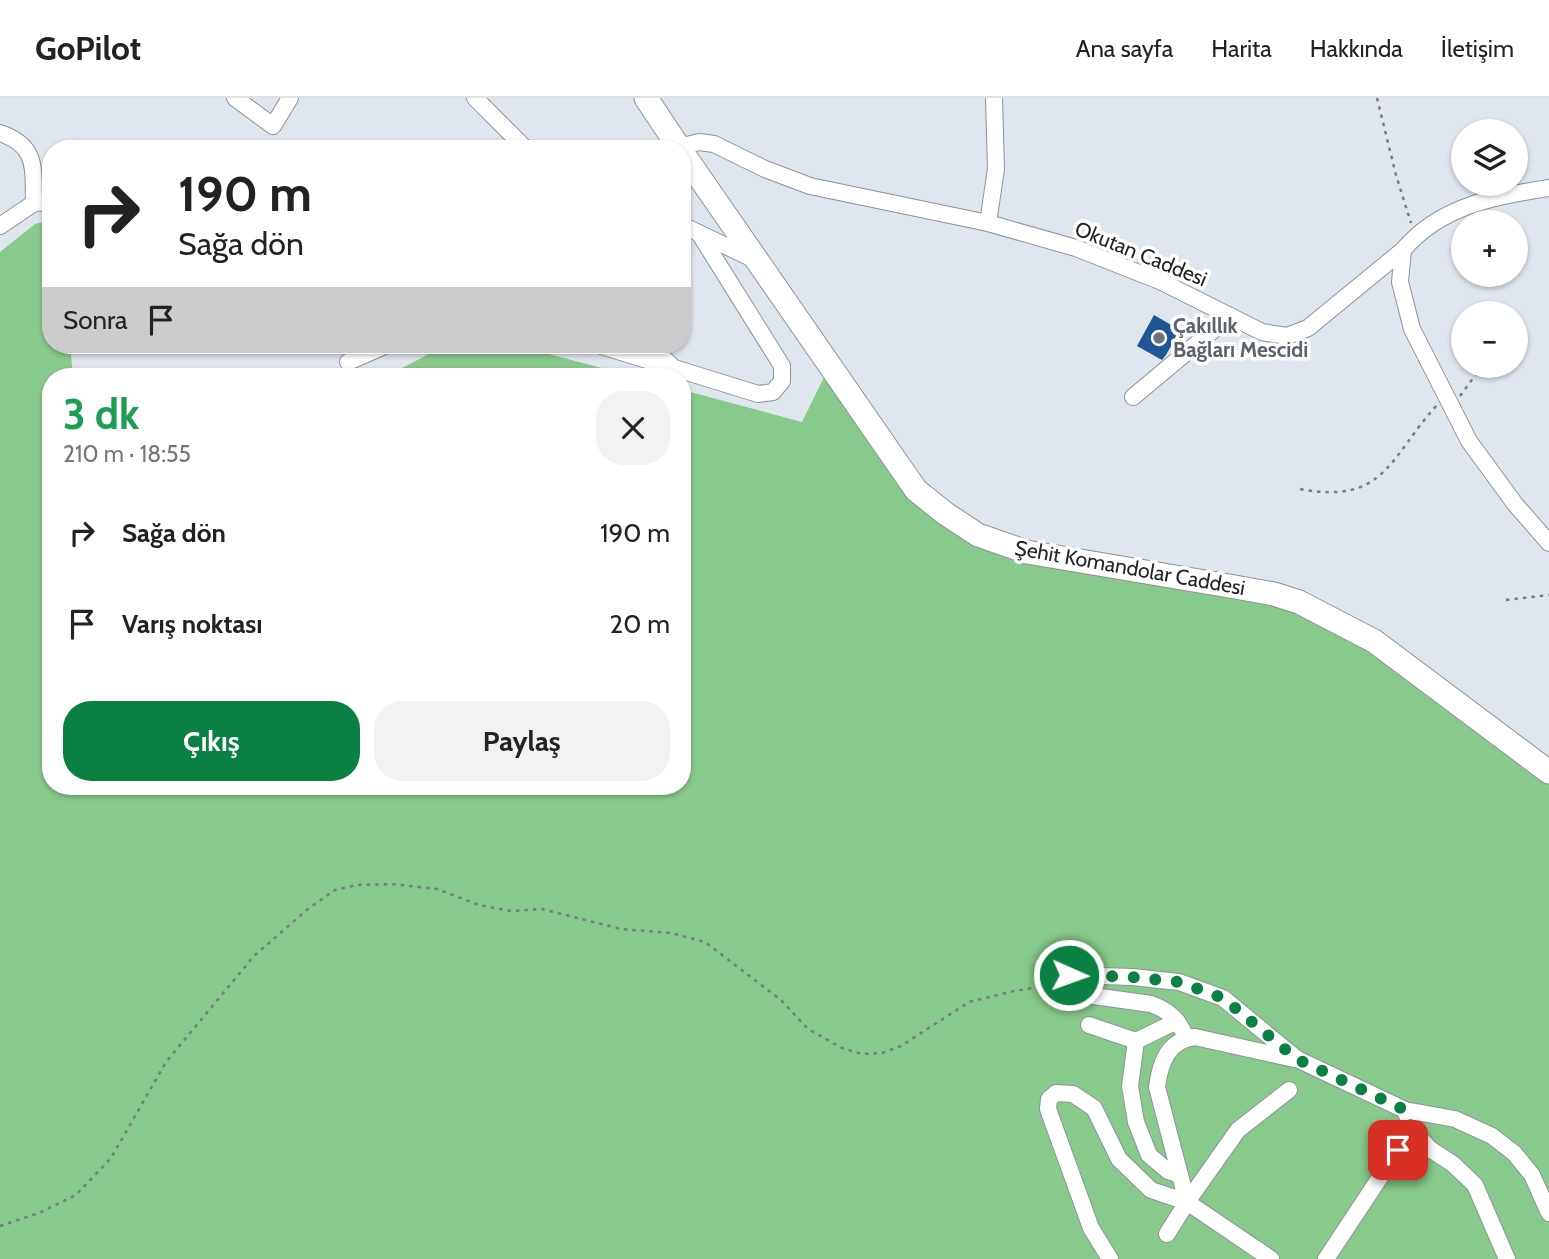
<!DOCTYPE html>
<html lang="tr">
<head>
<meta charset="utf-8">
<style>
	:root { --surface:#fff; --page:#f2f2f2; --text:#222; --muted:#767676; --line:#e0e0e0; --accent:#0b8043 }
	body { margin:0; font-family:Cabin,sans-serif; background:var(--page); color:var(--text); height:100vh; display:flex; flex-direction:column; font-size:26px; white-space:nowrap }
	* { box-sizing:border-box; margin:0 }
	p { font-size:23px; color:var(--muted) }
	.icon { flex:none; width:38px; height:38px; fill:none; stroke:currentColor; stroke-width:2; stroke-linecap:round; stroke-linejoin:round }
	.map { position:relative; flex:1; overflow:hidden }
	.panel { position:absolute; left:42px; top:270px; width:649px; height:427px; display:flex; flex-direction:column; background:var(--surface); border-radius:28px; box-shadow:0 2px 5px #0004 }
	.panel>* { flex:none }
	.banner { position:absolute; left:42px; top:42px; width:649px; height:214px; border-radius:28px; box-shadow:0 2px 5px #0004; background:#fff; color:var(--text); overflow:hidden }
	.fabs { position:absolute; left:1451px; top:21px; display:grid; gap:14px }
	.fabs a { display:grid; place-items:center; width:77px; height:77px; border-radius:50%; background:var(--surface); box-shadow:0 2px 5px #0004; font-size:35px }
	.pin { position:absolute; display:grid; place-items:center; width:60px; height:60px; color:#fff; margin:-30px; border-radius:14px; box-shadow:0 4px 10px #0006 }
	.me { position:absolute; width:77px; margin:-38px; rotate:92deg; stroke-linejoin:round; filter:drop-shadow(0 0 5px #0008) }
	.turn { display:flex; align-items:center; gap:24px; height:147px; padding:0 21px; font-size:32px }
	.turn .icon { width:91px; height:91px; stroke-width:2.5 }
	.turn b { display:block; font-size:49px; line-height:60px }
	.then { display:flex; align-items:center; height:66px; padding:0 21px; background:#0003; gap:14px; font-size:26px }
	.round { display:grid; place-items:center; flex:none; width:74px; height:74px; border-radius:28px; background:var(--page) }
	.summary { display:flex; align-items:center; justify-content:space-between; height:119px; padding:0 21px }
	h1 { font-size:42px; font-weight:800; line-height:52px; color:#1e9e55 }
	.primary-button { display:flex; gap:14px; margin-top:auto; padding:14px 21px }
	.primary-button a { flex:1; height:80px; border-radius:28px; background:var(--accent); color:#fff; font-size:28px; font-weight:800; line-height:80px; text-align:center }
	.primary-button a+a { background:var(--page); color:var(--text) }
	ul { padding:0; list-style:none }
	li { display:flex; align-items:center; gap:21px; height:91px; padding:0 21px }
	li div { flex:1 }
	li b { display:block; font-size:26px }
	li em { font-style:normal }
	header { display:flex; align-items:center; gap:42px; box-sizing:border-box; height:98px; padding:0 35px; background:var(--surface); border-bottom:2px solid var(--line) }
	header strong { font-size:33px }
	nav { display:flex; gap:38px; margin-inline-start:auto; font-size:24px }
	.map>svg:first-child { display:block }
	.green { fill:#88ca8b }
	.building { fill:#1f5696 }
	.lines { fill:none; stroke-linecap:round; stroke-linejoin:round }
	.minor-casing { stroke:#8d9299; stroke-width:18 }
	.secondary-casing { stroke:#8d9299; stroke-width:25 }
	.path { stroke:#797c81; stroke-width:2.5; stroke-dasharray:3.5 5; stroke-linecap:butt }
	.minor { stroke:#fff; stroke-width:16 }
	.secondary { stroke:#fff; stroke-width:23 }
	.route { stroke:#0b8043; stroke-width:12; stroke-dasharray:0 21.6 }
	.worship-dot { fill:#6b7280; stroke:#fff; stroke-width:2.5 }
	.labels { text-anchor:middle; stroke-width:7; stroke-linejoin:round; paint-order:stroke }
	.street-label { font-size:21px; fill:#222427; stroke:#fff }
	.worship-label { font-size:21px; font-weight:bold; fill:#5b616d; stroke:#fff; text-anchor:start }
</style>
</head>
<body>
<header>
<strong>GoPilot</strong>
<nav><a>Ana sayfa</a><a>Harita</a><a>Hakkında</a><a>İletişim</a></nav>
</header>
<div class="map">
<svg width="1549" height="1161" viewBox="0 0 1549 1161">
	<rect width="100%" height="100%" fill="#e0e6ed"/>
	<g class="green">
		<polygon points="51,122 51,247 70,247 73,278 51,278 51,688 682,688 683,292 802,324 828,271 910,387 979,435 1295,503 1549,675 1549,1161 0,1161 0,154 35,126"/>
		<polygon points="446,247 515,247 632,278 387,278"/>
	</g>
	<polygon class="building" points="1154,217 1180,232 1166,257 1162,262 1137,248"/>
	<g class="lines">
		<g class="minor-casing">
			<g id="minor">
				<polyline points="235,0 273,28 290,0"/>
				<polyline points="475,0 526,51"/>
				<path d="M0,35C38,48 33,70 34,105"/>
				<path d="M679,49L699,44L714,46L765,71L810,88L988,125L1076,150L1162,184L1262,234L1287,238L1308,230L1403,152C1440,108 1495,98 1549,90"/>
				<polyline points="988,125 996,71 994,0"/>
				<polyline points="682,127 755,162"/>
				<polyline points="0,128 34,105 51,104"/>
				<polyline points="1403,152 1400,184 1412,231 1469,343 1515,406 1549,445"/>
				<polyline points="598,247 670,269"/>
				<polyline points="650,247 674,270 758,296 773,294 782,283 782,268 699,135"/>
				<polyline points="348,264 387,247"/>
				<polyline points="1133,299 1230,218"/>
				<polyline points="1177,923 1136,943 1130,988 1136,1024 1149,1057 1168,1073 1180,1077"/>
				<polyline points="1089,927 1136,943"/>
				<path d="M1186,940C1179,922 1170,913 1151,906L1065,894L1060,890L1061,881L1069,877L1132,879L1179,884L1223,900L1297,961L1405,1012L1455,1021L1492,1038L1514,1055L1532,1077L1549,1115"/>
				<polyline points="1405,1012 1412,1031 1430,1051 1453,1066 1475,1087 1507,1161"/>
				<path d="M1187,1104L1157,989C1160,965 1168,942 1195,939L1294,961"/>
				<polyline points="1167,1136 1187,1104 1238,1032 1289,992"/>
				<polyline points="1110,1161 1091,1130 1048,1011 1049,1001 1056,995 1073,996 1094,1010 1119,1061 1151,1092 1187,1104 1271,1161"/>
				<polyline points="1326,1161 1412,1031"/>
			</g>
		</g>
		<g class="secondary-casing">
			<g id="secondary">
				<polyline points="646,0 680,51"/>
				<polyline points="682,54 916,392 946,416 978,437 1027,454 1235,489 1274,496 1299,504 1374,543 1549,674"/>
			</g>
		</g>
		<g class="path">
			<polyline points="1377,0 1396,77 1411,125"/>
			<polyline points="1460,298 1482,268"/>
			<path d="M1300,391C1385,407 1389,360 1437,307"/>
			<polyline points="1506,502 1549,497"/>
			<polyline points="0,1128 39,1115 76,1097 111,1060 166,964 254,858 309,810 335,792 357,787 392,786 437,791 479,807 510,813 542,811 621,831 671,835 705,844 781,902 808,931 842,950 862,956 882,955 901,948 969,904 1014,893 1046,888"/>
		</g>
		<use href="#minor" class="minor"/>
		<use href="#secondary" class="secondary"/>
	</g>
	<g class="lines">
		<polyline class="route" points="1069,877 1132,879 1179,884 1223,900 1297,961 1405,1012 1412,1031 1398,1052"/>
	</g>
	<circle class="worship-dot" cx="1159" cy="240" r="7"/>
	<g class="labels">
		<g class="street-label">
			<text transform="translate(1141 156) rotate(22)" y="7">Okutan Caddesi</text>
			<text transform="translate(1130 470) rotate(10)" y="7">Şehit Komandolar Caddesi</text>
		</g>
		<g class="worship-label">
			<text x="1173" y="235">Çakıllık<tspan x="1173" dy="24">Bağları Mescidi</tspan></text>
		</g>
	</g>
</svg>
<div class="fabs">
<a><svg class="icon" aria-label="layers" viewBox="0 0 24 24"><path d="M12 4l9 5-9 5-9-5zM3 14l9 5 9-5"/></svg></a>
<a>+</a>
<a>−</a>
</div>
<div class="pin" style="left:1398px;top:1052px;background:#d93025"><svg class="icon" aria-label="arrive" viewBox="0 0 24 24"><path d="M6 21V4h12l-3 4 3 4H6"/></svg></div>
<svg class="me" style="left:1069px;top:877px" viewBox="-20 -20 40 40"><circle r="17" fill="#0b8043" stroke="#fff" stroke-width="3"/><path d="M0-11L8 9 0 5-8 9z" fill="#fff"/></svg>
<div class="banner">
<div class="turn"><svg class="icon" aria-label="right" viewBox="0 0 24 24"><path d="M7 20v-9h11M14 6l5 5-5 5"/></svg><div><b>190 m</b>Sağa dön</div></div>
<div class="then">Sonra<svg class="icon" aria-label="arrive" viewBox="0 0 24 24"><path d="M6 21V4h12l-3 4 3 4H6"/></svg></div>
</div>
<section class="panel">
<div class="summary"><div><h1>3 dk</h1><p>210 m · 18:55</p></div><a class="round"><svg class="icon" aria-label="close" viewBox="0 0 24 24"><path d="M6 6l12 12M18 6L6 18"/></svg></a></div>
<ul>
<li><svg class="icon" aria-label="right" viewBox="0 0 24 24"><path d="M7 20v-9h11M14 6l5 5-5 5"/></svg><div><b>Sağa dön</b></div><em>190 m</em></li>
<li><svg class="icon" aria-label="arrive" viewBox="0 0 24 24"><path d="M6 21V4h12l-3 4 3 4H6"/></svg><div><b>Varış noktası</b></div><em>20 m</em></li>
</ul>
<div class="primary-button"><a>Çıkış</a><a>Paylaş</a></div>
</section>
</div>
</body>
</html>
